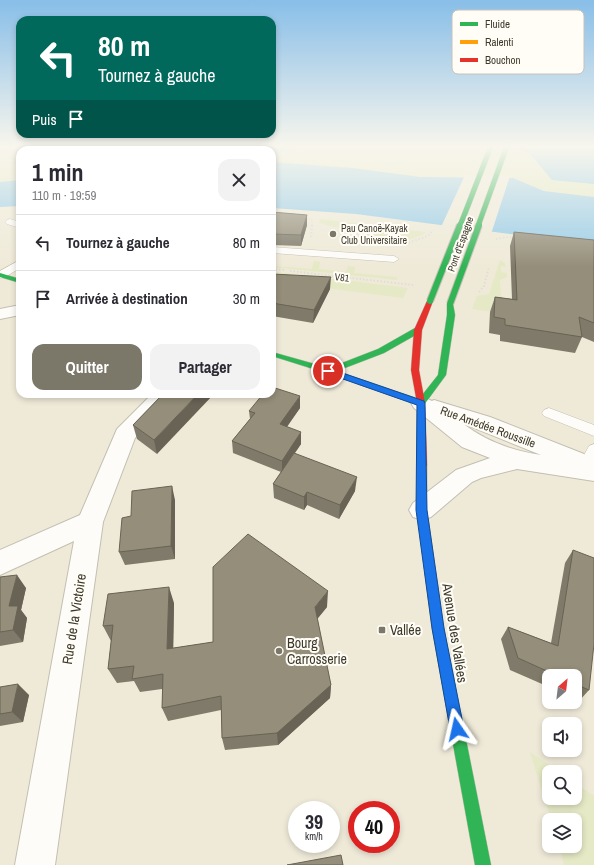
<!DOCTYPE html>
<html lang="fr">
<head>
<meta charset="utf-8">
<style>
	:root { --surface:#fff; --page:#f2f2f3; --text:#2b2b33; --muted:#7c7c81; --line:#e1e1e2; --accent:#7b7869 }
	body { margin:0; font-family:"Archivo Narrow",sans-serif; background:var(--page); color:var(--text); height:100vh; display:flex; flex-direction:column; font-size:15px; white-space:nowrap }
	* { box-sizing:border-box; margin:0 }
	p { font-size:13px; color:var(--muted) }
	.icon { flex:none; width:22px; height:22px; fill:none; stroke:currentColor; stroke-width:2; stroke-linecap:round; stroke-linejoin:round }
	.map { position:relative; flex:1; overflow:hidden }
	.side { position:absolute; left:16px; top:146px; width:260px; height:252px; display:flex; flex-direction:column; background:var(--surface); border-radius:12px; box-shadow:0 2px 6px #0003 }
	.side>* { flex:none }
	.top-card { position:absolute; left:16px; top:16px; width:260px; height:122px; border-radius:12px; box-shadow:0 2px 6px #0003; background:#00695c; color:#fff; overflow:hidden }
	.needle { width:26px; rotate:28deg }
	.tools { position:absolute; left:542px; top:669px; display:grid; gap:8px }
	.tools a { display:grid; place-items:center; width:40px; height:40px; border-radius:8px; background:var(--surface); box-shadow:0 2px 6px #0003; font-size:20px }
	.speed { position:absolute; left:288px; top:801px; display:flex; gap:8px; font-size:20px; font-weight:700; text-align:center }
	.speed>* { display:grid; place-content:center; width:52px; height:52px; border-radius:50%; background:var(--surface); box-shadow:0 2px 6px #0003; line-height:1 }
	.speed small { font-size:10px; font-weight:400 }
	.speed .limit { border:6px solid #d22; background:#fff; color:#111 }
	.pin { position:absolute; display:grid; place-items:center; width:34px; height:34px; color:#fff; margin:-17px; border:2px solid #fff; border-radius:50%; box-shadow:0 1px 4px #0007 }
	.me { position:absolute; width:44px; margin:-22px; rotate:349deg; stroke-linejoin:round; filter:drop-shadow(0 0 3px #0008) }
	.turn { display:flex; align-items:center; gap:14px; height:84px; padding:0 16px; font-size:18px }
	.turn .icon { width:52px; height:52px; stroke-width:2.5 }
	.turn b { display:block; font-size:28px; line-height:34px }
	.then { display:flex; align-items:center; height:38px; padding:0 16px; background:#0003; gap:8px; font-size:15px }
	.round { display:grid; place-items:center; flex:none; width:42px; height:42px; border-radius:12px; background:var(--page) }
	.overview { display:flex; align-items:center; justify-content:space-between; height:68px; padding:0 16px }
	h1 { font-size:24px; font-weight:800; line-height:30px }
	.button { display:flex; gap:8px; margin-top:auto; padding:8px 16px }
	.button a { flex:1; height:46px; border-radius:12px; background:var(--accent); color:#fff; font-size:16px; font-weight:800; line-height:46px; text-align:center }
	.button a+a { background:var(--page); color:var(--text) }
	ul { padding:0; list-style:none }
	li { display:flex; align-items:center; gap:12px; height:56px; padding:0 16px; border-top:1px solid var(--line) }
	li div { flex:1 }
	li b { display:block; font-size:15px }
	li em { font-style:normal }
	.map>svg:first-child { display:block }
	.green { fill:#e5e9c5 }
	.water { fill:#98cce8 }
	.pier { fill:#efead8 }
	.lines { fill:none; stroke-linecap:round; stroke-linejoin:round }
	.lane-casing { stroke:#c3bfb1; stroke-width:1 }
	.street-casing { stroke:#c3bfb1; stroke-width:2 }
	.fast-casing { stroke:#c3bfb1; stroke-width:1 }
	.slow-casing { stroke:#c3bfb1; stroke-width:1 }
	.jam-casing { stroke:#c3bfb1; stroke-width:1 }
	.path-far1 { stroke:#dfddd7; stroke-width:1.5; stroke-dasharray:1 1.5; stroke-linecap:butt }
	.path { stroke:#dfddd7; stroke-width:2; stroke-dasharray:1.5 2; stroke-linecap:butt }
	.lane { fill:#fdfcf9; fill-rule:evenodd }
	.street { fill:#fdfcf9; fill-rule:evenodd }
	.fast { fill:#30b455; fill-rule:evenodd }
	.slow { fill:#ff9f0a; fill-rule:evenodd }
	.jam { fill:#e5322d; fill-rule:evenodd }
	.fast-bridge-far1-casing { stroke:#c3bfb1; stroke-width:6; stroke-linecap:butt }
	.fast-bridge-casing { stroke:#c3bfb1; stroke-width:8; stroke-linecap:butt }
	.fast-bridge-far1 { stroke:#30b455; stroke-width:5 }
	.fast-bridge { stroke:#30b455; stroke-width:6 }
	.wall { fill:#7f7a69 }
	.shaded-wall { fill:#686355 }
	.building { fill:#948e7a; stroke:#686355 }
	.route { fill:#1a73e8; stroke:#114b97 }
	.poi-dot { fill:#7b7869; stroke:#fffdf6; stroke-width:1.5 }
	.labels { text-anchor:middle; stroke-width:4; stroke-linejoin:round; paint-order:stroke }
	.far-poi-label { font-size:10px; fill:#3d3a2d; stroke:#fffdf6; text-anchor:start }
	.far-street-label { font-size:10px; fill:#3d3a2d; stroke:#fffdf6 }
	.street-label { font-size:12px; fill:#3d3a2d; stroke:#fffdf6 }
	.near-street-label { font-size:14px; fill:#3d3a2d; stroke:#fffdf6 }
	.near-poi-label { font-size:14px; fill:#3d3a2d; stroke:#fffdf6; text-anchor:start }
	.key { fill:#fffdf6; stroke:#c5c2ba; stroke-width:1 }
	.key-label { font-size:11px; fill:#3d3a2d }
</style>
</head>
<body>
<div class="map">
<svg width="594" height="865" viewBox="0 0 594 865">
	<rect width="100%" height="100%" fill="#efead8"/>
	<g class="green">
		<polygon points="0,146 268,146 260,150 20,150 20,180 0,182"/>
		<polygon points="307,146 485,146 512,148 530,154 539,165 594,184 594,197 544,191 513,178 420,177 304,164 272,162 272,155"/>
		<polygon points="320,219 426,232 422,235 398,244 365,240 349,228 334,227 319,223"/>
		<polygon points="500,260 505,263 506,267 501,266 501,272 507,273 507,277 500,280 501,298 571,323 472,309 477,296 489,294"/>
		<polygon points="314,261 320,262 319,269 346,272 348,266 355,267 354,273 397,277 397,280 272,267 272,266 312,269"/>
		<polygon points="272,272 285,273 408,288 403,298 272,281"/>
		<polygon points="530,752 560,772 549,772 549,798 575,798 575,783 594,796 594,865 564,865 559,846 575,846 575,820 551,820"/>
	</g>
	<g class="water">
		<polygon points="268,146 307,146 272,155 272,150 260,150"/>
		<polygon points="485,146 566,146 594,148 594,184 552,180 530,154 512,148"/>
		<polygon points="272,162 353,168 420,177 513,178 544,191 594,197 594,245 356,214 272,208"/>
		<polygon points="20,180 20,206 0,207 0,182"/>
	</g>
	<polygon class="pier" points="465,175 510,176 491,234 441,227"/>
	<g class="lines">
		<g class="lane-casing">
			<g id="lane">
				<polygon points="10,219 20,222 20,228 7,224 5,222 7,220"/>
				<polygon points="272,247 394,256 399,259 394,262 272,253"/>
				<polygon points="20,260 20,268 5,277 0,278 0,271"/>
				<polygon points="549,408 594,425 594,436 544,416 542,413 544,410"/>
				<polygon points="594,444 594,466 593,468 587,470 581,468 579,464 589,446"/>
			</g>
		</g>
		<g class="street-casing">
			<g id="street">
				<polygon points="20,305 20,315 0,319 0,309"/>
				<polygon points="152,394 174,394 135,438 103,522 55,865 15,865 74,541 0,575 0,550 80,515 117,429"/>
				<path d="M421,396L432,401L434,400L490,417L584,454L588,460L586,462L594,463V481L517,469L481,478L472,482L431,517L422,520L413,517L409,510L413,503L456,470L490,458L462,447L414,408L411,403L414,398ZM462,423L541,455C512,451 486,441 462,423Z"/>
			</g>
		</g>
		<g class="fast-casing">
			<g id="fast">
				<polygon points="0,273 20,279 20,283 0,277"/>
				<polygon points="450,302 453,304 455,315 446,375 424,405 418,405 326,373 272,356 272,352 329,368 378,349 415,328 421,328 421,332 384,353 337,371 419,399 438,375 447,315 447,304"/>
				<polygon points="438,623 442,625 444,629 491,865 475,865 432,629 434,625"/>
			</g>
		</g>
		<g class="slow-casing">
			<polygon id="slow" points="422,461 425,462 427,465 427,510 444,629 442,633 438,635 434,633 432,629 417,510 417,465 419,462"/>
		</g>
		<g class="jam-casing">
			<polygon id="jam" points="430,299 433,301 422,330 419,370 425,403 427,465 425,468 419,468 417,465 417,403 411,370 414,330 427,301"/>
		</g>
		<g class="path-far1">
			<polyline points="108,150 128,146"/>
			<polyline points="0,164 20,162"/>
			<polyline points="304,218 312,220 312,226"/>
		</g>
		<g class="path">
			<polyline points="311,237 312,225"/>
			<polyline points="496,239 508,237 515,238"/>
			<polyline points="402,245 428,236 433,230"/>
			<polyline points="272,269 285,270"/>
			<polyline points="290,271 413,285"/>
			<polyline points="479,292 484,286 489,267"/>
		</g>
		<use href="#lane" class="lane"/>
		<use href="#street" class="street"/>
		<use href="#fast" class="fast"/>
		<use href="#slow" class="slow"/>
		<use href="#jam" class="jam"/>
		<g class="fast-bridge-far1-casing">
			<g id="fast-bridge-far1">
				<polyline points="460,226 491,146"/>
				<polyline points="478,226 507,146"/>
			</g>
		</g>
		<g class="fast-bridge-casing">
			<g id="fast-bridge">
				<polyline points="430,301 460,225"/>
				<polyline points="450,304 479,225"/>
			</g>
		</g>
		<use href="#fast-bridge-far1" class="fast-bridge-far1"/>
		<use href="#fast-bridge" class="fast-bridge"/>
	</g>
	<g class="wall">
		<polygon points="272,212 307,215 307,225 301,246 272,245"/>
		<polygon points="514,232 594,240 594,342 582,337 575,353 500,341 500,335 489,333 490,312 495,297 512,299 510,246"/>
		<polygon points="272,274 330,289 313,323 272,316"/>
		<polygon points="101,394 116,394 113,397"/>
		<polygon points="163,394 157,454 137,439 133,425"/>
		<polygon points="300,408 287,427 301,444 294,454 355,491 339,519 307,505 304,510 274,498 273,484 281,472 233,453 232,441 250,419 249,411"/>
		<polygon points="175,500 175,559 125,565 119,552 131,516"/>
		<polygon points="573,550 589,690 579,701 575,699 575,676 549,676 549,687 510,670 501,639 508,627 551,643 565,563"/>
		<polygon points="0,577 26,588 21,610 27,618 23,642 0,646"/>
		<polygon points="174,603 173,648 213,642 327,607 317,619 331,685 330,698 278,745 225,750 222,738 221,710 168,721 162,708 162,689 140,692 134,681 117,683 108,669 111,641 103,626"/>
		<polygon points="0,687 29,695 23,722 0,726"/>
	</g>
	<g class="shaded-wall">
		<polygon points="307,215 307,225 301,246 301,235"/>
		<polygon points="331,277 330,289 313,323 314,310"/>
		<polygon points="112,394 116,394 113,397"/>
		<polygon points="198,394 214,394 157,454 154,440"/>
		<polygon points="300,396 300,408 280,436 280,424"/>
		<polygon points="301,432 301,444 282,472 282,461"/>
		<polygon points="357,477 355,491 339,519 340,505"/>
		<polygon points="172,486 175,500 175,559 171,546"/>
		<polygon points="307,492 307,505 304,510 304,497"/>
		<polygon points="17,575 26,588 21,610 27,618 23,642 13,630 9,606"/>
		<polygon points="169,587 174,603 173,663 167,649"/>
		<polygon points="328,591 327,607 314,623 315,607"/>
		<polygon points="18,684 29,695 23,722 12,712"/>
		<polygon points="331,685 330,698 278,745 277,733"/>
	</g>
	<g class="building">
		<polygon points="272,212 307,215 301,235 272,234"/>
		<polygon points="514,232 594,240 594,323 579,317 582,337 505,325 505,319 494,317 495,297 517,300"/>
		<polygon points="272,274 331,277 314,310 272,303"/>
		<polygon points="272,387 300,396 280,424 301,432 282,461 232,441 255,413 249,411 263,394 272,394"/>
		<polygon points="163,394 198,394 154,440 133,425"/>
		<polygon points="294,453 357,477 340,505 307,492 304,497 273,484"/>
		<polygon points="172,486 171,546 119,552 122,518 131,516 132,491"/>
		<polygon points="248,534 328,591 315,607 331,685 277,733 222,738 221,696 162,708 163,674 132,679 134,666 108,669 113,625 103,626 108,594 169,587 167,649 213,642 213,567"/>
		<polygon points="573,550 594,558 594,644 589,690 575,684 575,676 558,676 518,658 508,627 558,646"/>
		<polygon points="17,575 9,606 18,606 13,630 0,632 0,577"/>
		<polygon points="18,684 12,712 0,714 0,687"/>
		<polygon points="341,855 343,865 287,865"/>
	</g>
	<linearGradient id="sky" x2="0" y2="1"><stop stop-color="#88bee8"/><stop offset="0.55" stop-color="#f8f6ed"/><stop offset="1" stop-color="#f8f6ed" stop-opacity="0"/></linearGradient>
	<rect width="594" height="267" fill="url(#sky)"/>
	<polygon class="route" points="328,368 424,401 425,403 427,510 444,628 464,729 462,734 457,736 452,734 450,729 432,628 416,510 417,405 326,373 326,369"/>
	<g class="poi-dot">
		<circle cx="333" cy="234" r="4"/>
		<rect x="378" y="626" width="8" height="8" rx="2"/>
		<circle cx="279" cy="651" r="4"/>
	</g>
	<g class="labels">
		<g class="far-poi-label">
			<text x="341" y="232">Pau Canoë-Kayak<tspan x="341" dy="12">Club Universitaire</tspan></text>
		</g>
		<g class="far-street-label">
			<text transform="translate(460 244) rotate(-70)" y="4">Pont d'Espagne</text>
			<text transform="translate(342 277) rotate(7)" y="4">V81</text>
		</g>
		<g class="street-label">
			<text transform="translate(488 427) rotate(20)" y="4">Rue Amédée Roussille</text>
		</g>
		<g class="near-street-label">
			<text transform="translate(74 619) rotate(-81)" y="5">Rue de la Victoire</text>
			<text transform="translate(455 633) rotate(81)" y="5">Avenue des Vallées</text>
		</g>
		<g class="near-poi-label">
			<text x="390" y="635">Vallée</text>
			<text x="287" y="648">Bourg<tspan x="287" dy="16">Carrosserie</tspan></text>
		</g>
	</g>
	<rect x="452" y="10" width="132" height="64" rx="6" class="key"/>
	<rect x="460" y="22" width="18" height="4" fill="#30b455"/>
	<rect x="460" y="40" width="18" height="4" fill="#ff9f0a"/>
	<rect x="460" y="58" width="18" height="4" fill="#e5322d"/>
	<g class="key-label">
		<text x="485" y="28">Fluide</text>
		<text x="485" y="46">Ralenti</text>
		<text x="485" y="64">Bouchon</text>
	</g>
</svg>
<div class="tools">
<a><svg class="needle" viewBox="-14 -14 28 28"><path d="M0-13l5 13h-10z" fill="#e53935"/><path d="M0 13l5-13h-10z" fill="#7c7c81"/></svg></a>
<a><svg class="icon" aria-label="sound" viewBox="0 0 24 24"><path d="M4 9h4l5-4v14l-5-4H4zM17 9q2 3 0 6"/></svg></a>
<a><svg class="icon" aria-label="search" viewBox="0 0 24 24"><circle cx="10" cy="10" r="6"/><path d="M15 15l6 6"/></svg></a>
<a><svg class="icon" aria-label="layers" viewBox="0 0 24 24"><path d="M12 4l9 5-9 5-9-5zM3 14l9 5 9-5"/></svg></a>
</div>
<div class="speed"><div>39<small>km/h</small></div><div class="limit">40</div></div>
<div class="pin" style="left:328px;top:371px;background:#d93025"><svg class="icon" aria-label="arrive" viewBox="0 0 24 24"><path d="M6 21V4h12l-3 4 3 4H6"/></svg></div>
<svg class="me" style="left:457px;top:729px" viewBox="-20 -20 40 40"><path d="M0-17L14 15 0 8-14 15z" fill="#1a73e8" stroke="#fff" stroke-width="4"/></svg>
<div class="top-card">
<div class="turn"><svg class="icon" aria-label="left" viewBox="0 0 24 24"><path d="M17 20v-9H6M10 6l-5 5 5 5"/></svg><div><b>80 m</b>Tournez à gauche</div></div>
<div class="then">Puis<svg class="icon" aria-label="arrive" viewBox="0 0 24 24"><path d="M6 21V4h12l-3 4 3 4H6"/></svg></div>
</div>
<section class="side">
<div class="overview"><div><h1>1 min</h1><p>110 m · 19:59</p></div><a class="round"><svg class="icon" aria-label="close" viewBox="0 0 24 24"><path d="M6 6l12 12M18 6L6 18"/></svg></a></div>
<ul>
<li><svg class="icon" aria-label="left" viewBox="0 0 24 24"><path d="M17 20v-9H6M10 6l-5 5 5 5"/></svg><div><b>Tournez à gauche</b></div><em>80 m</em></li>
<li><svg class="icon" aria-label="arrive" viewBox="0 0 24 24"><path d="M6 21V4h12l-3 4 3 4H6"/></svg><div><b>Arrivée à destination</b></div><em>30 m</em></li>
</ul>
<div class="button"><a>Quitter</a><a>Partager</a></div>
</section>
</div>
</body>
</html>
